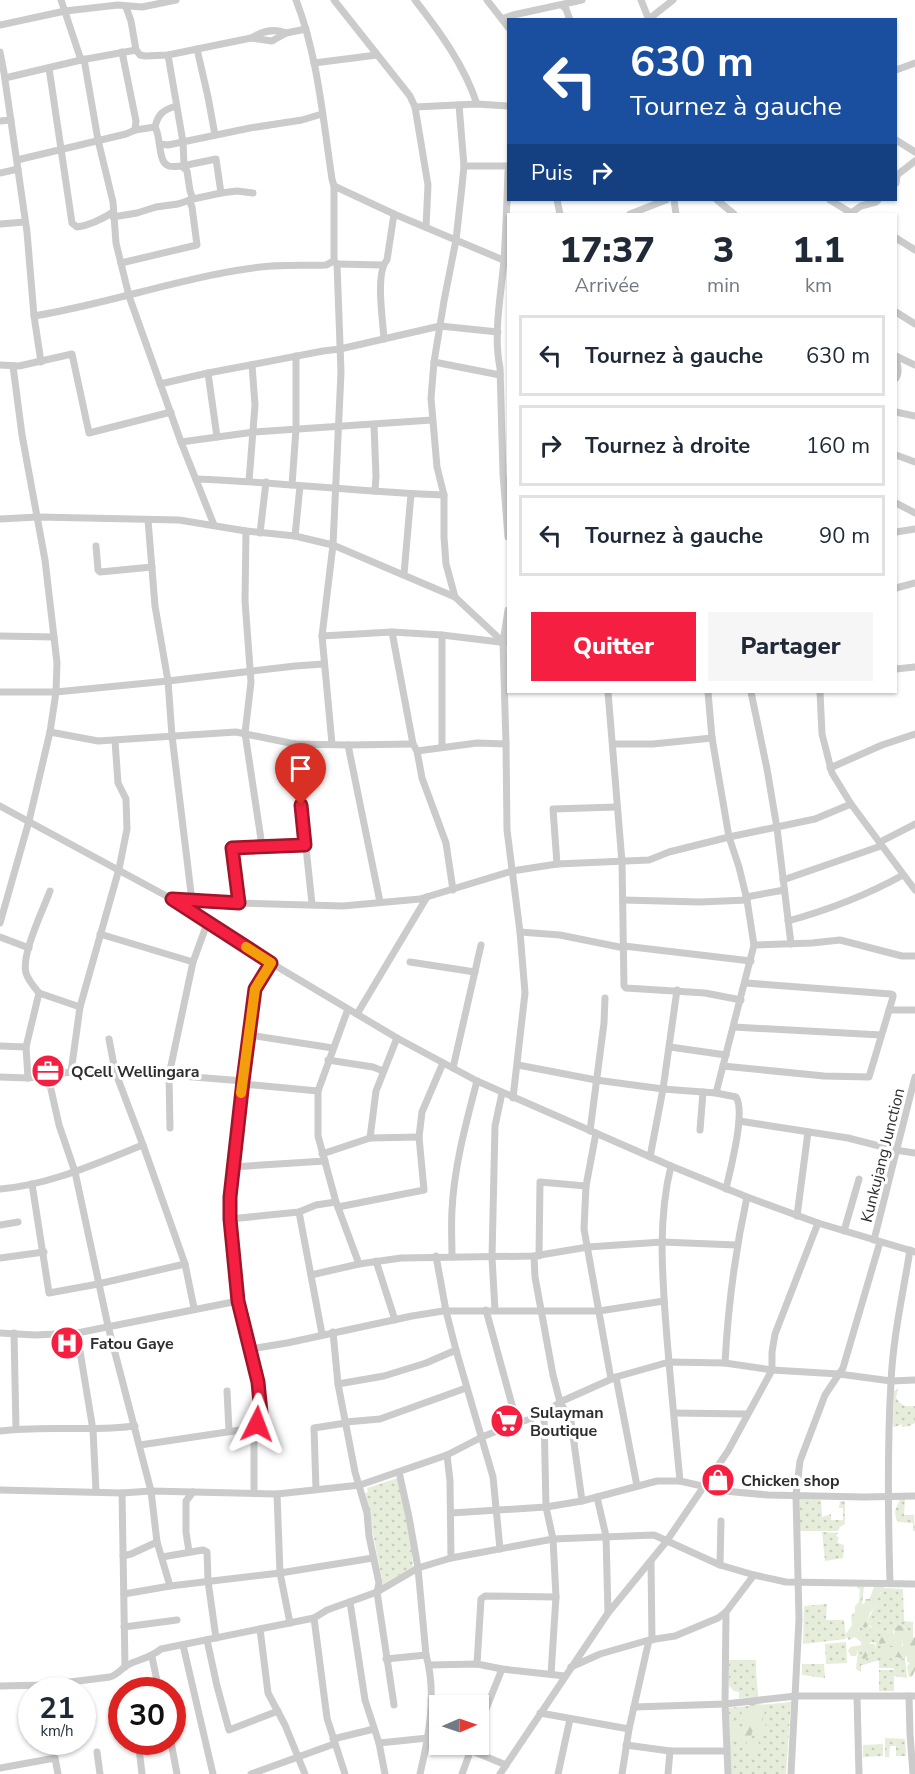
<!DOCTYPE html>
<html lang="fr">
<head>
<meta charset="utf-8">
<style>
	:root { --surface:#fff; --page:#f6f6f7; --text:#1f2937; --muted:#747a83; --line:#e0e1e3; --accent:#f52041 }
	body { margin:0; font-family:"Nunito Sans",sans-serif; background:var(--page); color:var(--text); height:100vh; display:flex; flex-direction:column; font-size:22px; white-space:nowrap }
	* { box-sizing:border-box; margin:0 }
	p { font-size:20px; color:var(--muted) }
	.icon { flex:none; width:33px; height:33px; fill:none; stroke:currentColor; stroke-width:2; stroke-linecap:round; stroke-linejoin:round }
	.map { position:relative; flex:1; overflow:hidden }
	.panel { position:absolute; left:507px; top:213px; width:390px; height:480px; display:flex; flex-direction:column; background:var(--surface); border-radius:0px; box-shadow:0 2px 4px #0004 }
	.panel>* { flex:none }
	.top-card { position:absolute; left:507px; top:18px; width:390px; height:183px; border-radius:0px; box-shadow:0 2px 4px #0004; background:#1a4fa0; color:#fff; overflow:hidden }
	.needle { width:39px; rotate:88deg }
	.controls { position:absolute; left:429px; top:1695px; display:grid; gap:12px }
	.controls a { display:grid; place-items:center; width:60px; height:60px; border-radius:0px; background:var(--surface); box-shadow:0 2px 4px #0004; font-size:30px }
	.speed { position:absolute; left:18px; top:1677px; display:flex; gap:12px; font-size:30px; font-weight:700; text-align:center }
	.speed>* { display:grid; place-content:center; width:78px; height:78px; border-radius:50%; background:var(--surface); box-shadow:0 2px 4px #0004; line-height:1 }
	.speed small { font-size:15px; font-weight:400 }
	.speed .limit { border:9px solid #d22; background:#fff; color:#111 }
	.pin { position:absolute; display:grid; place-items:center; width:51px; height:51px; color:#fff; margin:-62px -26px; border-radius:50% 50% 50% 0; rotate:-45deg; box-shadow:0 0 6px #0007 }
	.pin .icon { rotate:45deg }
	.me { position:absolute; width:66px; margin:-33px; rotate:3deg; stroke-linejoin:round; filter:drop-shadow(0 0 4px #0008) }
	.turn { display:flex; align-items:center; gap:21px; height:126px; padding:0 24px; font-size:27px }
	.turn .icon { width:78px; height:78px; stroke-width:2.5 }
	.turn b { display:block; font-size:42px; line-height:51px }
	.then { display:flex; align-items:center; height:57px; padding:0 24px; background:#0003; gap:12px; font-size:22px }
	.eta { display:flex; justify-content:space-evenly; align-items:center; height:102px; text-align:center }
	.eta b { font-size:36px; font-weight:800; line-height:42px }
	.action { display:flex; gap:12px; margin-top:auto; padding:12px 24px }
	.action a { flex:1; height:69px; border-radius:0px; background:var(--accent); color:#fff; font-size:24px; font-weight:800; line-height:69px; text-align:center }
	.action a+a { background:var(--page); color:var(--text) }
	ul { padding:0; list-style:none }
	li { display:flex; align-items:center; gap:18px; height:81px; margin:0 12px 9px; padding:0 12px; border:3px solid var(--line); border-radius:0px }
	li div { flex:1 }
	li b { display:block; font-size:22px }
	li em { font-style:normal }
	.map>svg:first-child { display:block }
	.grass { fill:url(#grass-dots) }
	.forest { fill:url(#forest-firs) }
	.lines { fill:none; stroke-linecap:round; stroke-linejoin:round }
	.minor { stroke:#cbcbcb; stroke-width:7 }
	.route-casing { stroke:#9f152a; stroke-width:15 }
	.route { stroke:#f52041; stroke-width:10 }
	.slow { stroke:#f59e0b; stroke-width:10 }
	.labels { text-anchor:middle; stroke-width:6; stroke-linejoin:round; paint-order:stroke }
	.poi-label { font-size:16px; font-weight:bold; fill:#2e2e2e; stroke:#fff; text-anchor:start }
	.street-label { font-size:16px; fill:#2e2e2e; stroke:#fff }
</style>
</head>
<body>
<div class="map">
<svg width="915" height="1774" viewBox="0 0 915 1774">
	<defs>
		<pattern id="grass-dots" width="8" height="8" patternUnits="userSpaceOnUse" patternTransform="scale(1.5)"><rect width="8" height="8" fill="#e6edda"/><path d="M2 2h.1M6 6h.1" fill="none" stroke="#c6ccbb" stroke-width="1.8" stroke-linecap="round"/></pattern>
		<pattern id="forest-firs" width="22" height="20" patternUnits="userSpaceOnUse" patternTransform="scale(1.5)"><rect width="22" height="20" fill="#e6edda"/><path d="M5 1l3.5 6h-7zM16 11l3.5 6h-7z" fill="#c6ccbb"/></pattern>
	</defs>
	<rect width="100%" height="100%" fill="#fff"/>
	<g class="grass">
		<path d="M898,1389L896,1398C902,1406 905,1407 915,1406V1423L909,1426L902,1427V1424L895,1427L893,1426L894,1391Z"/>
		<polygon points="398,1478 411,1538 413,1567 383,1584 365,1493 368,1492 367,1488"/>
		<polygon points="800,1499 821,1500 822,1517 831,1514 831,1520 843,1520 843,1508 839,1508 840,1501 845,1501 845,1524 840,1527 838,1531 800,1531"/>
		<polygon points="900,1499 905,1499 904,1515 914,1515 915,1531 913,1531 913,1523 899,1522 896,1519 895,1511"/>
		<polygon points="822,1532 838,1533 836,1535 839,1538 837,1543 844,1545 843,1558 825,1561"/>
		<path d="M885,1588L903,1589L904,1621L913,1622V1639L909,1636L904,1626L898,1625L893,1631V1636L890,1633L885,1637H880L877,1640L883,1643H896L900,1640L903,1641L901,1648L886,1647L890,1657L893,1659L897,1657L903,1659L905,1657L907,1678L894,1676V1691H879V1670H893L894,1668H879V1661C875,1660 868,1665 861,1665V1672L856,1669L858,1650L862,1652V1659L868,1656L867,1650L869,1644H875L876,1650V1643L863,1640L858,1632L861,1625C869,1625 871,1626 875,1633L877,1622H882L879,1618H877L868,1623L867,1621L876,1605L875,1600Z"/>
		<polygon points="827,1604 826,1620 844,1620 846,1639 803,1644 804,1606"/>
		<polygon points="846,1642 847,1663 826,1664 825,1644"/>
		<path d="M729,1660H756C755,1672 758,1685 758,1697L739,1698V1692L734,1691L729,1686Z"/>
		<polygon points="802,1664 824,1664 825,1678 802,1675"/>
		<polygon points="791,1702 786,1774 731,1774 727,1708"/>
		<polygon points="885,1738 905,1739 906,1756 896,1756 896,1746 890,1746 889,1757 885,1757"/>
		<polygon points="883,1744 883,1756 863,1757 863,1745"/>
	</g>
	<g class="forest">
		<path d="M876,1584L884,1587L885,1590L880,1593L879,1597L875,1600L878,1603V1604L870,1613L867,1621L869,1623L873,1619L883,1617L884,1621L877,1622V1627L875,1630V1633H870L869,1631L872,1627L869,1625L865,1628L861,1625L858,1631L863,1634V1640H866L868,1637H873L867,1650L868,1656L864,1659L861,1658L862,1652L858,1650L856,1656H851L848,1651C851,1644 856,1647 861,1645V1642L855,1637L849,1640L845,1635L852,1625L851,1616L855,1612V1606L859,1602L860,1589L857,1588V1586H864L862,1604H864L866,1599H869C872,1595 872,1589 876,1584Z"/>
		<path d="M898,1625L904,1626L909,1636L913,1638L915,1637V1670L912,1677H909L907,1666L910,1663L907,1662V1656L903,1659L897,1657L892,1659L890,1657H882L880,1653L886,1647H902L903,1644L902,1640C894,1646 890,1641 880,1644L877,1640L880,1637H885L886,1633L889,1632L893,1636L895,1629Z"/>
		<path d="M755,1703L762,1705C766,1717 765,1710 762,1722L765,1723C767,1729 766,1732 761,1736L755,1735V1730L752,1732L751,1738L756,1739L759,1743L757,1750L752,1755L746,1749L747,1741L745,1739L729,1738V1722L734,1720L735,1727L739,1730L746,1729L745,1726L739,1723V1720L744,1718L741,1712H749L750,1709L749,1704Z"/>
	</g>
	<g class="lines">
		<g class="minor">
			<polyline points="61,0 81,60"/>
			<path d="M296,0C318,56 323,120 332,179L334,186V261L337,264L341,372L333,545L322,636L332,744"/>
			<polyline points="334,0 410,96 415,107 428,185 426,227"/>
			<path d="M415,0C440,32 464,65 477,104"/>
			<polyline points="487,0 508,27"/>
			<polyline points="641,0 649,20"/>
			<polyline points="562,5 566,9 570,20"/>
			<polyline points="126,7 131,21 136,50 140,55 145,56 168,55 251,38 272,41 286,33 306,29"/>
			<polyline points="502,19 513,15 582,0"/>
			<polyline points="649,19 673,0"/>
			<polyline points="0,25 65,11 118,5 142,7 176,0"/>
			<path d="M251,38C261,32 274,28 286,33"/>
			<polyline points="197,49 208,97 215,135"/>
			<polyline points="0,52 4,73 27,232 34,316 41,362"/>
			<polyline points="122,52 136,121 135,130"/>
			<polyline points="168,55 183,142 184,165"/>
			<polyline points="84,59 98,140 113,202 116,243 129,296 181,442 214,525"/>
			<polyline points="314,63 377,55"/>
			<path d="M49,68L72,223L77,227C91,225 101,220 113,212"/>
			<polyline points="896,70 915,63"/>
			<polyline points="5,78 81,60 136,50"/>
			<path d="M176,106C163,110 158,114 155,127C161,136 158,161 167,165C171,168 178,166 182,166L187,171L190,191L193,199"/>
			<polyline points="415,107 477,104 508,106"/>
			<polyline points="0,121 11,120"/>
			<polyline points="896,140 915,152"/>
			<polyline points="160,144 168,145 250,128 302,120 322,114"/>
			<polyline points="17,160 126,134 135,130 155,127"/>
			<polyline points="182,166 216,159 221,193"/>
			<polyline points="464,166 508,166"/>
			<path d="M508,171C507,200 506,230 504,260C501,296 493,333 500,368L503,474L508,537"/>
			<polyline points="0,173 18,169"/>
			<polyline points="896,183 897,175 915,161"/>
			<polyline points="334,186 394,214 508,262"/>
			<polyline points="557,200 560,214"/>
			<polyline points="674,200 676,214"/>
			<polyline points="717,200 734,214"/>
			<polyline points="830,200 853,214"/>
			<polyline points="851,213 861,206 876,202 878,200"/>
			<polyline points="630,214 666,200"/>
			<polyline points="113,217 137,213 156,207 178,204 193,199 221,193 237,191 253,193"/>
			<polyline points="0,224 25,222"/>
			<polyline points="896,238 915,250"/>
			<polyline points="121,263 197,245 192,207 189,200"/>
			<polyline points="337,264 382,265"/>
			<polyline points="896,312 915,324"/>
			<path d="M34,316C108,304 179,278 253,268C277,264 302,266 326,265L334,261"/>
			<path d="M384,339C383,321 375,273 387,260L394,214"/>
			<polyline points="896,356 915,365"/>
			<path d="M896,359C898,365 900,373 896,378"/>
			<polyline points="434,362 500,375"/>
			<polyline points="0,365 19,366 72,354 89,433 171,412"/>
			<polyline points="208,373 217,437"/>
			<polyline points="160,384 208,373 323,351 340,349 440,326 498,332"/>
			<polyline points="896,412 915,416"/>
			<polyline points="374,425 376,476 375,491"/>
			<polyline points="181,442 254,432 432,420"/>
			<polyline points="896,455 915,462"/>
			<path d="M196,479C279,482 361,492 444,495"/>
			<polyline points="249,481 255,405 252,365"/>
			<polyline points="292,485 296,429 296,356"/>
			<polyline points="896,503 915,513"/>
			<polyline points="0,519 38,517 179,520 246,531 295,536 333,545 455,597 503,642"/>
			<polyline points="148,520 155,606 168,681 172,736 192,901"/>
			<polyline points="246,531 245,601 251,682 245,733 262,846"/>
			<polyline points="896,532 915,529"/>
			<polyline points="260,533 266,482"/>
			<polyline points="295,536 300,486"/>
			<polyline points="96,546 98,570 100,572 152,567"/>
			<polyline points="404,574 411,494"/>
			<polyline points="896,588 915,583"/>
			<polyline points="455,597 446,564 444,537 444,495 437,467 431,398 434,362 444,301 456,240 462,186 464,166 459,105"/>
			<polyline points="508,610 503,642 506,744 507,830 520,932 525,993 513,1098"/>
			<polyline points="392,632 413,744 417,751 422,778 446,843 453,890"/>
			<polyline points="442,635 442,747"/>
			<polyline points="0,636 54,637"/>
			<polyline points="322,636 392,632 442,635 508,643"/>
			<polyline points="896,669 915,667"/>
			<polyline points="0,692 56,692 168,681 295,666 324,664"/>
			<polyline points="608,692 622,862 624,986 626,988 705,993 741,1000"/>
			<path d="M708,692L712,738L729,837L739,867L747,900L754,945L716,1093L736,1097C746,1112 730,1170 726,1189"/>
			<polyline points="751,692 767,769 777,828 791,944"/>
			<polyline points="820,692 822,734 832,773 851,804 915,890"/>
			<polyline points="50,732 98,741 236,732 295,744 348,745 413,744"/>
			<polyline points="295,744 312,904"/>
			<polyline points="614,744 653,744 712,738"/>
			<polyline points="348,745 380,902"/>
			<polyline points="417,751 477,743 506,744"/>
			<polyline points="830,768 882,745 915,734"/>
			<polyline points="0,806 172,899 271,963 397,1038 477,1081 671,1166 747,1197 818,1223 915,1252"/>
			<polyline points="880,842 915,824"/>
			<polyline points="557,864 553,809 617,807"/>
			<polyline points="783,880 881,846"/>
			<polyline points="746,897 784,890"/>
			<polyline points="175,899 239,903 343,906 420,899 512,871 557,864 649,860 669,852 729,837 815,819 851,804"/>
			<polyline points="623,900 700,902 747,900"/>
			<polyline points="239,903 232,847 305,845"/>
			<path d="M788,921C828,910 867,895 903,875"/>
			<polyline points="0,923 29,821 50,732 56,692 57,663 45,560 22,435 13,366"/>
			<polyline points="520,932 560,935 624,948"/>
			<polyline points="100,934 193,962"/>
			<polyline points="0,937 29,948"/>
			<polyline points="754,945 812,943 840,940 902,956 915,956"/>
			<polyline points="624,946 751,961"/>
			<polyline points="410,962 475,972"/>
			<path d="M39,993C34,987 28,980 26,973C21,955 43,910 50,891"/>
			<polyline points="348,1009 318,1091 318,1136 336,1202 359,1264"/>
			<polyline points="889,1010 915,1010"/>
			<polyline points="357,1014 427,897"/>
			<polyline points="734,1027 881,1035"/>
			<polyline points="249,1035 333,1048"/>
			<polyline points="109,1039 115,1071 143,1145 185,1264 194,1308"/>
			<polyline points="0,1046 26,1047"/>
			<polyline points="670,1047 726,1055"/>
			<polyline points="328,1060 373,1067 383,1071"/>
			<polyline points="518,1065 596,1080 663,1089 716,1093"/>
			<polyline points="723,1066 824,1076 869,1077 893,997 893,995 891,994 746,983"/>
			<polyline points="453,1068 481,945"/>
			<polyline points="71,1072 80,1007 119,869 127,829 126,799 118,783 115,741"/>
			<polyline points="48,1076 59,1125 75,1172 108,1326 151,1491 157,1542 170,1586"/>
			<polyline points="0,1077 28,1078 71,1072 115,1071 130,1073 169,1075 243,1081"/>
			<polyline points="28,1078 26,1047 39,993 80,1007"/>
			<polyline points="242,1084 318,1091"/>
			<polyline points="739,1121 848,1138 895,1150 915,1153"/>
			<polyline points="170,1128 169,1075 193,962 208,921"/>
			<polyline points="700,1130 703,1092"/>
			<polyline points="590,1131 604,1023 605,998"/>
			<polyline points="596,1133 586,1186 584,1229 611,1379"/>
			<polyline points="370,1138 376,1091 397,1038"/>
			<polyline points="322,1154 370,1138 419,1137"/>
			<polyline points="650,1157 663,1089 677,990"/>
			<path d="M671,1166C658,1218 662,1273 666,1326C670,1377 675,1429 680,1481"/>
			<polyline points="232,1167 325,1161"/>
			<polyline points="32,1184 49,1293 98,1284 185,1264"/>
			<path d="M0,1189C50,1185 97,1163 143,1145"/>
			<polyline points="338,1207 424,1190 419,1137 422,1112 443,1063"/>
			<polyline points="299,1212 322,1334"/>
			<polyline points="797,1216 808,1132"/>
			<polyline points="230,1219 299,1212 316,1205 336,1202"/>
			<polyline points="0,1225 18,1222"/>
			<polyline points="844,1231 859,1179"/>
			<polyline points="874,1240 915,1077"/>
			<polyline points="436,1256 446,1311 456,1350 493,1477 500,1549"/>
			<polyline points="534,1256 535,1277 553,1375 560,1402 571,1421 582,1501"/>
			<polyline points="539,1256 540,1182 586,1186"/>
			<path d="M452,1257C452,1242 451,1226 452,1210C454,1167 466,1123 477,1081"/>
			<polyline points="0,1258 44,1252"/>
			<polyline points="376,1261 395,1320"/>
			<polyline points="311,1275 359,1264 401,1258 534,1256 588,1247 662,1242 736,1245"/>
			<polyline points="486,1310 517,1423"/>
			<polyline points="495,1310 492,1258 495,1126 502,1093"/>
			<polyline points="333,1332 338,1384 355,1472 367,1513 369,1536 379,1583 377,1592 394,1705"/>
			<polyline points="0,1333 35,1335 77,1333 238,1301"/>
			<polyline points="14,1333 16,1429"/>
			<polyline points="77,1333 93,1430 96,1491"/>
			<polyline points="250,1349 287,1343 412,1316 443,1311 599,1311 664,1301"/>
			<path d="M725,1363C728,1307 735,1252 747,1197"/>
			<polyline points="616,1377 637,1486"/>
			<polyline points="338,1384 384,1376 426,1363 456,1350"/>
			<polyline points="227,1391 229,1431"/>
			<polyline points="674,1413 747,1414"/>
			<polyline points="544,1415 546,1507 553,1539 556,1597 551,1674"/>
			<polyline points="346,1422 380,1419 466,1388"/>
			<path d="M0,1431C45,1425 90,1432 135,1426"/>
			<polyline points="140,1445 254,1428"/>
			<polyline points="447,1455 450,1481 451,1558"/>
			<path d="M399,1472L409,1517L418,1568L426,1655C437,1693 429,1736 420,1774"/>
			<polyline points="316,1489 314,1428 346,1423"/>
			<polyline points="0,1490 122,1493 151,1491 277,1494 360,1485 447,1455 482,1437 517,1423 544,1415 560,1402 616,1377 669,1362 725,1363 772,1370 839,1374 891,1381 915,1380"/>
			<polyline points="122,1493 125,1667"/>
			<polyline points="254,1493 254,1428 257,1423 261,1413 258,1382 238,1301 230,1219 230,1197 243,1081 255,989 271,963"/>
			<polyline points="277,1494 280,1573 290,1623"/>
			<polyline points="597,1497 606,1536 608,1613"/>
			<polyline points="451,1513 546,1507 582,1501 657,1481 680,1481 724,1491 768,1495 864,1497 915,1496"/>
			<polyline points="189,1552 186,1532 186,1501 193,1492"/>
			<polyline points="123,1556 131,1554 157,1542"/>
			<polyline points="162,1557 203,1550 207,1552 208,1581 216,1638"/>
			<polyline points="651,1562 652,1640"/>
			<polyline points="720,1565 721,1521"/>
			<path d="M890,1583C888,1516 887,1449 891,1382C893,1337 903,1294 910,1250"/>
			<polyline points="124,1594 170,1586 280,1573 373,1558"/>
			<polyline points="350,1602 365,1700 379,1743 385,1774"/>
			<polyline points="726,1612 725,1704 728,1774"/>
			<polyline points="314,1618 327,1718 345,1774"/>
			<polyline points="124,1627 177,1620"/>
			<polyline points="260,1629 268,1693 285,1725 305,1774"/>
			<polyline points="207,1640 217,1686 229,1730 278,1711"/>
			<polyline points="183,1645 213,1774"/>
			<polyline points="152,1657 159,1690"/>
			<polyline points="386,1659 426,1655"/>
			<polyline points="477,1664 481,1599 485,1596 556,1597"/>
			<polyline points="429,1665 477,1664 502,1669 565,1676"/>
			<polyline points="571,1667 600,1654 649,1640 675,1636 718,1618 726,1612 754,1575"/>
			<path d="M0,1686L46,1685L110,1677C117,1675 120,1670 126,1666C138,1659 149,1659 161,1649L314,1618L327,1610L377,1592L418,1568L451,1558L553,1539L654,1535L720,1565L754,1575L786,1582L915,1584"/>
			<polyline points="909,1696 910,1734 913,1774"/>
			<polyline points="857,1697 859,1774"/>
			<polyline points="634,1707 725,1704 796,1696 915,1696"/>
			<polyline points="540,1713 629,1729"/>
			<polyline points="478,1729 502,1669"/>
			<polyline points="333,1739 374,1729"/>
			<polyline points="171,1742 177,1774"/>
			<polyline points="379,1743 428,1738 440,1741"/>
			<polyline points="451,1744 470,1750 506,1765"/>
			<polyline points="626,1745 670,1751 726,1751"/>
			<polyline points="139,1748 142,1774"/>
			<polyline points="97,1752 100,1774"/>
			<polyline points="0,1768 55,1758 58,1774"/>
			<polyline points="251,1774 334,1744"/>
			<polyline points="462,1774 473,1744"/>
			<polyline points="500,1774 608,1613 666,1542 728,1451 772,1370 772,1352 775,1334 818,1223"/>
			<polyline points="558,1774 570,1719"/>
			<polyline points="622,1774 629,1729 649,1640"/>
			<polyline points="668,1774 670,1751"/>
			<polyline points="791,1774 799,1619 796,1495 800,1461 825,1395 843,1368 880,1242"/>
		</g>
	</g>
	<g class="lines">
		<g class="route-casing">
			<polyline id="route" points="257,1424 261,1413 258,1382 238,1301 230,1219 230,1197 243,1081 255,989 271,963 172,899 239,903 232,848 305,845 301,805"/>
		</g>
		<use href="#route" class="route"/>
		<polyline class="slow" points="241,1093 255,989 271,963 246,947"/>
	</g>
	<defs>
		<g id="office-disc" transform="scale(1.725)"><circle r="9.5" fill="#f52041" stroke="#fff"/><path d="M-6-3h4V-5.5h4V-3h4V5H-6ZM-1-4.5V-3h2v-1.5ZM-6 0V1H6V0Z" fill="#fff"/></g>
		<g id="hospital-disc" transform="scale(1.725)"><circle r="9.5" fill="#f52041" stroke="#fff"/><path d="M-5-5h3v3.5h4V-5h3V5h-3V1.5h-4V5h-3Z" fill="#fff"/></g>
		<g id="supermarket-disc" transform="scale(1.725)"><circle r="9.5" fill="#f52041" stroke="#fff"/><path d="M-6-5.5h2.5l.6 2H6L4.5 2H-2.5L-4.4-4H-6ZM-1.5 3.2a1.3 1.3 0 1 0 .1 0ZM3 3.2a1.3 1.3 0 1 0 .1 0Z" fill="#fff"/></g>
		<g id="shop-disc" transform="scale(1.725)"><circle r="9.5" fill="#f52041" stroke="#fff"/><path d="M-5-2.5h2.3a2.7 3.5 0 0 1 5.4 0H5L5.5 6h-11ZM-1.5-2.5h3a1.5 2.3 0 0 0-3 0Z" fill="#fff"/></g>
	</defs>
	<g fill-rule="evenodd">
		<use href="#office-disc" x="48" y="1071"/>
		<use href="#hospital-disc" x="67" y="1343"/>
		<use href="#supermarket-disc" x="507" y="1421"/>
		<use href="#shop-disc" x="718" y="1480"/>
	</g>
	<g class="labels">
		<g class="poi-label">
			<text x="71" y="1077">QCell Wellingara</text>
			<text x="90" y="1349">Fatou Gaye</text>
			<text x="530" y="1418">Sulayman<tspan x="530" dy="18">Boutique</tspan></text>
			<text x="741" y="1486">Chicken shop</text>
		</g>
		<g class="street-label">
			<text transform="translate(882 1155) rotate(-76)" y="6">Kunkujang Junction</text>
		</g>
	</g>
</svg>
<div class="controls">
<a><svg class="needle" viewBox="-14 -14 28 28"><path d="M0-13l5 13h-10z" fill="#e53935"/><path d="M0 13l5-13h-10z" fill="#747a83"/></svg></a>
</div>
<div class="speed"><div>21<small>km/h</small></div><div class="limit">30</div></div>
<div class="pin" style="left:301px;top:805px;background:#d93025"><svg class="icon" aria-label="arrive" viewBox="0 0 24 24"><path d="M6 21V4h12l-3 4 3 4H6"/></svg></div>
<svg class="me" style="left:257px;top:1424px" viewBox="-20 -20 40 40"><path d="M0-17L14 15 0 8-14 15z" fill="#f52041" stroke="#fff" stroke-width="4"/></svg>
<div class="top-card">
<div class="turn"><svg class="icon" aria-label="left" viewBox="0 0 24 24"><path d="M17 20v-9H6M10 6l-5 5 5 5"/></svg><div><b>630 m</b>Tournez à gauche</div></div>
<div class="then">Puis<svg class="icon" aria-label="right" viewBox="0 0 24 24"><path d="M7 20v-9h11M14 6l5 5-5 5"/></svg></div>
</div>
<section class="panel">
<div class="eta">
<div><b>17:37</b><p>Arrivée</p></div>
<div><b>3</b><p>min</p></div>
<div><b>1.1</b><p>km</p></div>
</div>
<ul>
<li><svg class="icon" aria-label="left" viewBox="0 0 24 24"><path d="M17 20v-9H6M10 6l-5 5 5 5"/></svg><div><b>Tournez à gauche</b></div><em>630 m</em></li>
<li><svg class="icon" aria-label="right" viewBox="0 0 24 24"><path d="M7 20v-9h11M14 6l5 5-5 5"/></svg><div><b>Tournez à droite</b></div><em>160 m</em></li>
<li><svg class="icon" aria-label="left" viewBox="0 0 24 24"><path d="M17 20v-9H6M10 6l-5 5 5 5"/></svg><div><b>Tournez à gauche</b></div><em>90 m</em></li>
</ul>
<div class="action"><a>Quitter</a><a>Partager</a></div>
</section>
</div>
</body>
</html>
